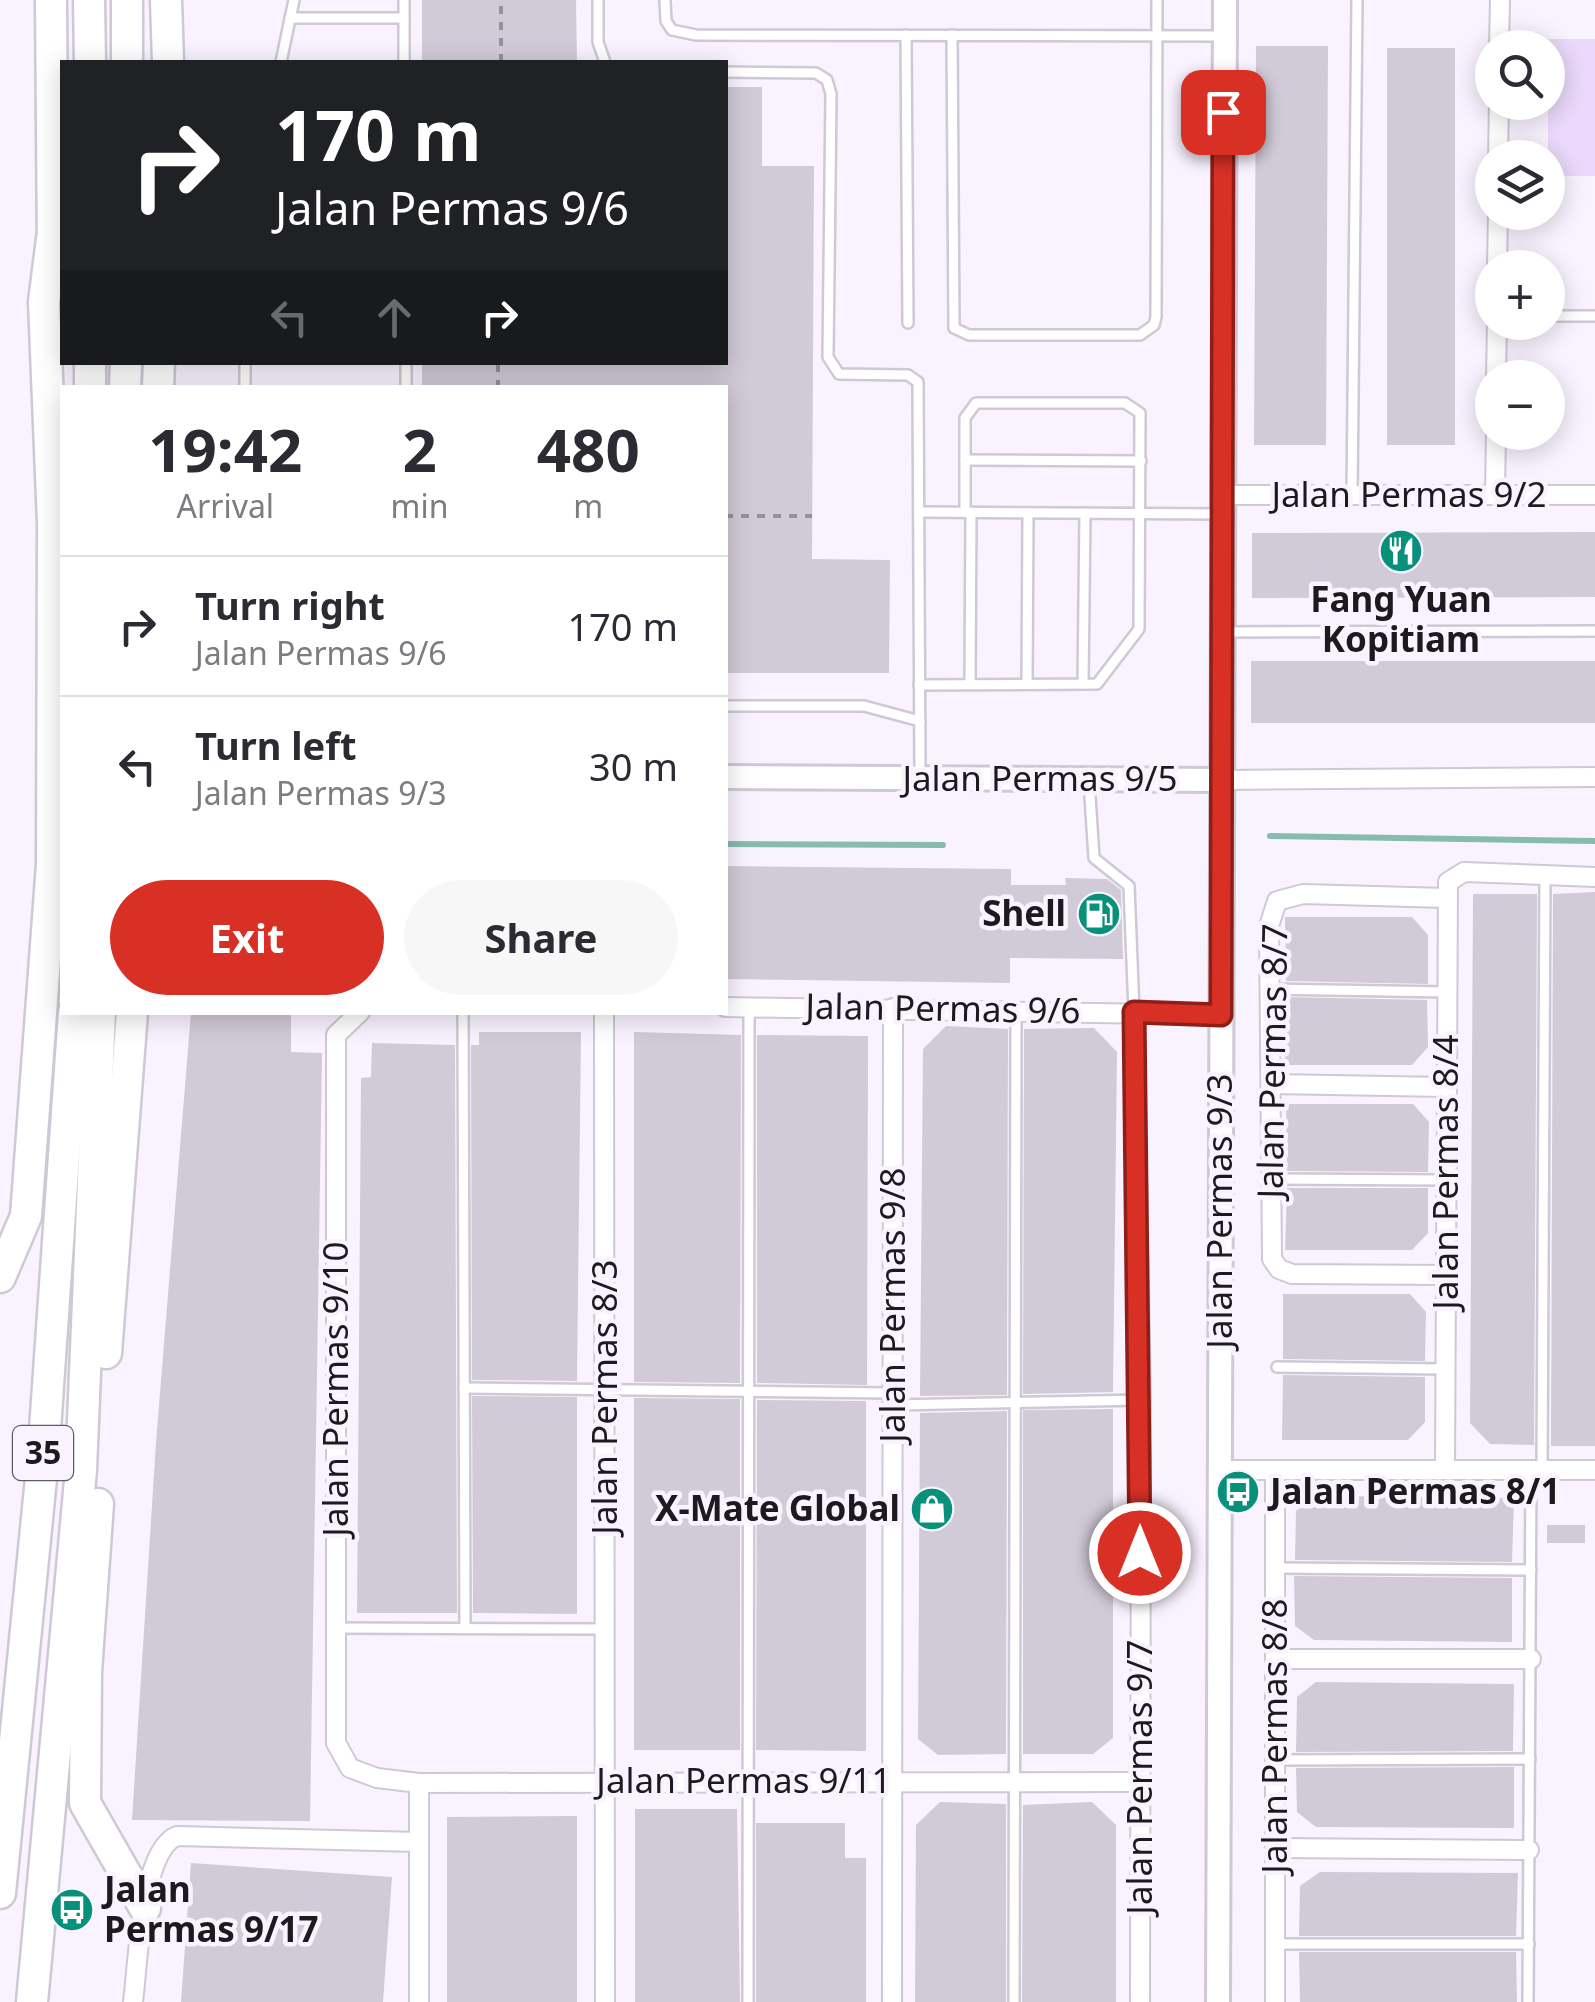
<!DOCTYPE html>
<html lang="en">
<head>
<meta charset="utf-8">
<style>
	:root { --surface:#fff; --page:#f7f7f7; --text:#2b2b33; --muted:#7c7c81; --line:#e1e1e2; --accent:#d93025 }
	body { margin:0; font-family:"Noto Sans",sans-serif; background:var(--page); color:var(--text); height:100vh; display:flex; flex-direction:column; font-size:38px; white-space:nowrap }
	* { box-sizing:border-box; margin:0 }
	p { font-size:32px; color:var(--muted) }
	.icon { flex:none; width:55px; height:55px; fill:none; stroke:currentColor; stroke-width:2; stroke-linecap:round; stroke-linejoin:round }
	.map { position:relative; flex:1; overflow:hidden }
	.sheet { position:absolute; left:60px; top:385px; width:668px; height:630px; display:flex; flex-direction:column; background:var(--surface); border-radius:0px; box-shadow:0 5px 25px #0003 }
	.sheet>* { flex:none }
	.banner { position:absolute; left:60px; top:60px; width:668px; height:305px; border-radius:0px; box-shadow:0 5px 25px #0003; background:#202124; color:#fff; overflow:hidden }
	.tools { position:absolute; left:1475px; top:30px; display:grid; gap:20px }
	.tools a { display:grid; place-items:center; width:90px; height:90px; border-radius:50%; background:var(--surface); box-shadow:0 5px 25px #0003; font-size:50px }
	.pin { position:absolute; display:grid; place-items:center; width:85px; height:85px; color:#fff; margin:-42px; border-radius:20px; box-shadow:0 5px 15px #0006 }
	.me { position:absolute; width:110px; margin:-55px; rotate:0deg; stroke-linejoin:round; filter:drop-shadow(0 0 8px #0008) }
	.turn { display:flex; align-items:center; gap:35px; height:210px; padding:0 50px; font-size:45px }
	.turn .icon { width:130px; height:130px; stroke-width:2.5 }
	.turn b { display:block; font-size:70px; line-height:85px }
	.lanes { display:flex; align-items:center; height:95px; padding:0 50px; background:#0003; justify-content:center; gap:50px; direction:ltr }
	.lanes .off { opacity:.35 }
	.eta { display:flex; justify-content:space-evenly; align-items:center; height:170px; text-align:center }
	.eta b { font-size:60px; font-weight:700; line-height:70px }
	.action { display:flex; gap:20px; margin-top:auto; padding:20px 50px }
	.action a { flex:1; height:115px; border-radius:60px; background:var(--accent); color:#fff; font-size:40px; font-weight:700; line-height:115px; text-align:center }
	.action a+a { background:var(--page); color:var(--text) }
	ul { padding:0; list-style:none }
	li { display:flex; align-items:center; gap:30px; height:140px; padding:0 50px; border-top:2px solid var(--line) }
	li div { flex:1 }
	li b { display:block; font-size:38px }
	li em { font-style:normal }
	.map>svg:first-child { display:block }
	.green { fill:#ead9fa }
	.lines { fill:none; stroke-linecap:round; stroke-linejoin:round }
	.stream { stroke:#86bcad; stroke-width:6 }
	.building { fill:#d1cad7 }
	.service-casing { stroke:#cfc8d5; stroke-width:14 }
	.minor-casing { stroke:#cfc8d5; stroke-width:22 }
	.tertiary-casing { stroke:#cfc8d5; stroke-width:28 }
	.trunk-casing { stroke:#cfc8d5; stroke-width:35 }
	.path { stroke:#959099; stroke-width:4; stroke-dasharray:8 8; stroke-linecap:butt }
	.service { stroke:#fff; stroke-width:9 }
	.minor { stroke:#fff; stroke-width:18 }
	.tertiary { stroke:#fff; stroke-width:22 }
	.trunk { stroke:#fff; stroke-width:30 }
	.route-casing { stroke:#8d1f18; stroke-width:25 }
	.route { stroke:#d93025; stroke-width:18 }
	.labels { text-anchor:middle; stroke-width:9; stroke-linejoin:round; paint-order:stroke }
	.shield { fill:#f9f3ff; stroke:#5f5b62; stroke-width:2.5 }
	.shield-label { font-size:32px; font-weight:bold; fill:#1d1a1f }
	.street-label { font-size:35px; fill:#1d1a1f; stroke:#f9f3ff }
	.poi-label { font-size:35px; font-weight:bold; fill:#1d1a1f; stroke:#f9f3ff; text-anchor:end }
</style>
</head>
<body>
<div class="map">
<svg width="1595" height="2002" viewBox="0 0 1595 2002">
	<rect width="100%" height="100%" fill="#f9f3ff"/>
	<rect class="green" x="1548" y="39" width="47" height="137"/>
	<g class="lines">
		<g class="stream">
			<polyline points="1270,836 1595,841"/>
			<polyline points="725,844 943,845"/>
		</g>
	</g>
	<g class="building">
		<polygon points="422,0 576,0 577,62 422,62"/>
		<polygon points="1256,46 1328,46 1326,445 1254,445"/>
		<rect x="1387" y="48" width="68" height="397"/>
		<polygon points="725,87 762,87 762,166 814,166 812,559 890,560 889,673 725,673 725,388 422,388 422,362 725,362"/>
		<polygon points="1595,532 1595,597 1252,598 1252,533"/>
		<rect x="1251" y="661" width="344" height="62"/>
		<polygon points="725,866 1011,869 1011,885 1066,885 1065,878 1107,879 1121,890 1123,959 1010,958 1010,983 725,979"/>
		<polygon points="1595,892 1595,1446 1551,1446 1553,894"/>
		<polygon points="1473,894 1537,894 1534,1445 1490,1444 1470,1423"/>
		<polygon points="1285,917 1412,917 1428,935 1428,984 1286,981"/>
		<polygon points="1286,997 1427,1000 1428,1047 1412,1065 1285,1065"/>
		<polygon points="191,1012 291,1012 291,1052 322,1053 310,1821 132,1820 156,1442"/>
		<polygon points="946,1026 1008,1029 1007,1395 920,1396 923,1049"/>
		<polygon points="1094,1028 1117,1052 1113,1392 1023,1394 1024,1029"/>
		<polygon points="479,1032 581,1032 577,1381 472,1380 471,1045 479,1045"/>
		<polygon points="634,1032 741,1035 740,1383 634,1382"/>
		<polygon points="757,1035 868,1036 867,1385 757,1383"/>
		<polygon points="372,1043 455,1045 457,1613 357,1613 361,1078 371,1077"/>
		<polygon points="1286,1104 1413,1104 1429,1122 1428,1172 1287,1171"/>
		<polygon points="1287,1188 1428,1188 1428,1233 1412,1250 1285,1250"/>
		<polygon points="1283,1294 1410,1294 1426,1312 1425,1361 1283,1359"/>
		<polygon points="1283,1375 1425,1377 1425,1422 1408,1440 1282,1440"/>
		<polygon points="472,1396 577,1397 577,1614 473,1613"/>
		<polygon points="634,1398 740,1399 740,1750 634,1750"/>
		<polygon points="757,1400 866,1401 866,1751 756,1750"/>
		<polygon points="1113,1409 1113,1738 1093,1754 1023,1754 1023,1410"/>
		<polygon points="1007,1411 1006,1754 938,1755 918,1739 920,1413"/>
		<polygon points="1316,1496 1514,1498 1512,1562 1295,1560 1296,1511"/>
		<rect x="1547" y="1525" width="38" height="18"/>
		<polygon points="1294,1576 1512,1578 1512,1642 1314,1640 1295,1626"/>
		<polygon points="1316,1682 1514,1684 1513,1751 1296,1752 1297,1697"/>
		<polygon points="1514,1767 1514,1828 1316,1827 1297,1812 1296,1768"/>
		<polygon points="940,1802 1006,1804 1006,2002 915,2002 916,1825"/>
		<polygon points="1092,1802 1116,1825 1116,2002 1022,2002 1023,1805"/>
		<polygon points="635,1809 737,1809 740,2002 635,2002"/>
		<polygon points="577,1816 577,2002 447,2002 447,1817"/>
		<polygon points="756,1823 845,1823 845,1858 866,1858 866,2002 756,2002"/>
		<polygon points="191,1863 392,1877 383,2002 181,2002"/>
		<polygon points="1320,1872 1518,1873 1516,1936 1299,1936 1300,1886"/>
		<polygon points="1299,1952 1516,1952 1517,2002 1300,2002"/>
	</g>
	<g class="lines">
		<g class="service-casing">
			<g id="service">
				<polyline points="404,0 404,62"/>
				<polyline points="598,0 598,42 605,62"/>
				<polyline points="665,0 666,21 672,30 696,35 1222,36"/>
				<polyline points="290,18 404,18"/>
				<polyline points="906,35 908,323"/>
				<polyline points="952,35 954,328 969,335 1140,335 1154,325 1156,317 1157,0"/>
				<polyline points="281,62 294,0"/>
				<polyline points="725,72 816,73 827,80 831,94 828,357 839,374 908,375 918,382 920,775"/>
				<polyline points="1548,316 1595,316"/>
				<polyline points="245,362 245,388"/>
				<polyline points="406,362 406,388"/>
				<polyline points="965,460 1141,461"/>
				<polyline points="1352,495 1357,0"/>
				<polyline points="921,512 1223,514"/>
				<polyline points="1223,632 1595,631"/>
				<polyline points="970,684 971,512"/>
				<polyline points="1027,684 1028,513"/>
				<polyline points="1083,684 1085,513"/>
				<polyline points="919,685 1097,684 1139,629 1140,413 1125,403 976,403 965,418 965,512"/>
				<polyline points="725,706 864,706 920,721"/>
				<polyline points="1089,781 1094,858 1129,886 1134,1012"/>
				<polyline points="1270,989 1446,992"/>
				<polyline points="463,1012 465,1628"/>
				<polyline points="1271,1179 1446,1180"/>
				<polyline points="1277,1367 1445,1369"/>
				<polyline points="464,1388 891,1393"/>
				<polyline points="894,1405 1141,1400"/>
				<polyline points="1542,1470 1545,874"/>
				<polyline points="1275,1568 1531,1570"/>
				<polyline points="336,1628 606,1629"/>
				<polyline points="1275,1760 1530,1759"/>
				<polyline points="1276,1944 1529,1944"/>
				<polyline points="748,2002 749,1007"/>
				<polyline points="1014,2002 1016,1010"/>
				<polyline points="1528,2002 1531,1471"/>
			</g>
		</g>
		<g class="minor-casing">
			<g id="minor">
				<polyline points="1499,48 1500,0"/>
				<polyline points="1498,158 1499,102"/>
				<polyline points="1497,268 1498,212"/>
				<polyline points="1496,378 1497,322"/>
				<polyline points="1223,495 1595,495"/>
				<polyline points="1495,495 1496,432"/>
				<polyline points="1221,780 1595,777"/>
				<polyline points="725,1007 1221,1015"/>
				<polyline points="360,1012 336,1035 336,1743 350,1768 377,1778 419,1783 1140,1782"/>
				<polyline points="604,1012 605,2002"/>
				<polyline points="1134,1012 1141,1400 1140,2002"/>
				<polyline points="1271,1084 1446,1087"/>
				<polyline points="1446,1275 1292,1274 1279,1269 1272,1259 1269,926 1277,901 1303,894 1446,898"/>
				<polyline points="1445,1469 1448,882 1464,872 1595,877"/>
				<polyline points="1218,1470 1595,1470"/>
				<polyline points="1275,1470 1275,2002"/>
				<polyline points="1275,1659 1531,1659"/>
				<polyline points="419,1783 419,2002"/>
				<polyline points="1275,1848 1529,1850"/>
				<path d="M133,2002C138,1964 141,1850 177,1836L419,1842"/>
				<polyline points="892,2002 893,1008"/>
			</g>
		</g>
		<g class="tertiary-casing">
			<g id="tertiary">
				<polyline points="725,777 1221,780"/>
				<polyline points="1218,2002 1225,0"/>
			</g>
		</g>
		<g class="trunk-casing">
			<g id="trunk">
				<polyline points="51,0 53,259"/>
				<polyline points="89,0 90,62"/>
				<polyline points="127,0 127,62"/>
				<polyline points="166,0 168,62"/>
				<polyline points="90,388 90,362"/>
				<polyline points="125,388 126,362"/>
				<polyline points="158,388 159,362"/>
				<polyline points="0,1277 26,1216 52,864 53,524 44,302 52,239"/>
				<polyline points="106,1353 132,1012"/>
				<polyline points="98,1504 86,1672 85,1803 145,1908"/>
				<polyline points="0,1893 43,1458 74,1012"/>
				<polyline points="32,2002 81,1470 100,1012"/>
			</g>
		</g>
		<g class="path">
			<polyline points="501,62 501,0"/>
			<polyline points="498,388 498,362"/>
			<polyline points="725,516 812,516"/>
		</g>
		<use href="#service" class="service"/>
		<use href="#minor" class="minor"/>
		<use href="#tertiary" class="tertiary"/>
		<use href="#trunk" class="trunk"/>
	</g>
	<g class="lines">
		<g class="route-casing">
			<polyline id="route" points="1140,1553 1134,1012 1221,1015 1223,112"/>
		</g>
		<use href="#route" class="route"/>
	</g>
	<defs>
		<g id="restaurant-disc" transform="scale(2.25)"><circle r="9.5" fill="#07917a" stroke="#f9f3ff"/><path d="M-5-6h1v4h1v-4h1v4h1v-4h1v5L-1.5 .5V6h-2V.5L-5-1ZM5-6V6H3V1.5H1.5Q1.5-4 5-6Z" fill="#fff"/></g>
		<g id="fuel-disc" transform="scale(2.25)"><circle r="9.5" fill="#07917a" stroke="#f9f3ff"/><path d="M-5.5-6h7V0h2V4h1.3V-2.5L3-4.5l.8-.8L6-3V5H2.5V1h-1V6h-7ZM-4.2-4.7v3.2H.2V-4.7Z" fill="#fff"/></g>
		<g id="bus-disc" transform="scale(2.25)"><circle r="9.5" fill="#07917a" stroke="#f9f3ff"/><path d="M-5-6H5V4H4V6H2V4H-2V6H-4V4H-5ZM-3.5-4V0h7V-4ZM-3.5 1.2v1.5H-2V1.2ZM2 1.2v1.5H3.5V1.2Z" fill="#fff"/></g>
		<g id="shop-disc" transform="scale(2.25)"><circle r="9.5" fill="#07917a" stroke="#f9f3ff"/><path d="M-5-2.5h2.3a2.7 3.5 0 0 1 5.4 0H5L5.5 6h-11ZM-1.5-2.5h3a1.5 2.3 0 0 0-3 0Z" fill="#fff"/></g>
	</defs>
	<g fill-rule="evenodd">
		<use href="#restaurant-disc" x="1401" y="551"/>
		<use href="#fuel-disc" x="1099" y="914"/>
		<use href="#bus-disc" x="1238" y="1492"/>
		<use href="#shop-disc" x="932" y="1509"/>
		<use href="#bus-disc" x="72" y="1910"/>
	</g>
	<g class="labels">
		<rect class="shield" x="13" y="1426" width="60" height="54" rx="8"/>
		<g class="shield-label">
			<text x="43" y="1464">35</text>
		</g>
		<g class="street-label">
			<text x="1409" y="507">Jalan Permas 9/2</text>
			<text x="1040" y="791">Jalan Permas 9/5</text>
			<text transform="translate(943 1009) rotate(1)" y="12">Jalan Permas 9/6</text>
			<text transform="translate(1273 1061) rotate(-89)" y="12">Jalan Permas 8/7</text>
			<text transform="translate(1446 1172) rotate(-90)" y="12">Jalan Permas 8/4</text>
			<text transform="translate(1220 1211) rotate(-90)" y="12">Jalan Permas 9/3</text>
			<text transform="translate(893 1305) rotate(-90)" y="12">Jalan Permas 9/8</text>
			<text transform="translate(336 1389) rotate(-90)" y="12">Jalan Permas 9/10</text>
			<text transform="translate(605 1397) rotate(-90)" y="12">Jalan Permas 8/3</text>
			<text transform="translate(1275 1736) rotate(-90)" y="12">Jalan Permas 8/8</text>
			<text transform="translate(1140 1777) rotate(-90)" y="12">Jalan Permas 9/7</text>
			<text x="744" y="1793">Jalan Permas 9/11</text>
		</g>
		<g class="poi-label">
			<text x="1401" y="612" text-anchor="middle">Fang Yuan<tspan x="1401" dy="40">Kopitiam</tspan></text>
			<text x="1066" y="926">Shell</text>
			<text x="1270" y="1504" text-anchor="start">Jalan Permas 8/1</text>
			<text x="900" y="1521">X-Mate Global</text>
			<text x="104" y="1902" text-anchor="start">Jalan<tspan x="104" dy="40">Permas 9/17</tspan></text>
		</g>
	</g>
</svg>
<div class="tools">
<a><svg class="icon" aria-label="search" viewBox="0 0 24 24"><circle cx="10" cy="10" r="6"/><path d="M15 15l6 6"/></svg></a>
<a><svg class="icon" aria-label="layers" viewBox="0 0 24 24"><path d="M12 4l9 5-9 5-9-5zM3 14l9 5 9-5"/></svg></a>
<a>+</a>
<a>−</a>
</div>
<div class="pin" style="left:1223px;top:112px;background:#d93025"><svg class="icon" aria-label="arrive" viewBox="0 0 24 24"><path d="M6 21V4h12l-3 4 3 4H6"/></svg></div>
<svg class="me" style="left:1140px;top:1553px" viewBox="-20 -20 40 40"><circle r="17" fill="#d93025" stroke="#fff" stroke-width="3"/><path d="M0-11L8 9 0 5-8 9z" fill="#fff"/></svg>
<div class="banner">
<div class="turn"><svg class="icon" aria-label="right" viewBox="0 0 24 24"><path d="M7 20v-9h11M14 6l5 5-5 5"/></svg><div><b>170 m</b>Jalan Permas 9/6</div></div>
<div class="lanes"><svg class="icon off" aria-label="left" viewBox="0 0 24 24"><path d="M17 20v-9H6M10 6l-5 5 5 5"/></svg><svg class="icon off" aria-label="ahead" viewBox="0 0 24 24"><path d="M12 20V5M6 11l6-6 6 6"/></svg><svg class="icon" aria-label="right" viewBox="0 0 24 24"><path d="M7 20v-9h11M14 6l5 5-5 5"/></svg></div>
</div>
<section class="sheet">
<div class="eta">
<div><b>19:42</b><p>Arrival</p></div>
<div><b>2</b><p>min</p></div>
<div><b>480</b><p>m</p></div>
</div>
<ul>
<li><svg class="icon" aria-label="right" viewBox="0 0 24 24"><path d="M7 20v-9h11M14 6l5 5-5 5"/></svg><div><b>Turn right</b><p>Jalan Permas 9/6</p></div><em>170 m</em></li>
<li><svg class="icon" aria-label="left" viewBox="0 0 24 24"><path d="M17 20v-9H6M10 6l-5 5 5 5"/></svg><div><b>Turn left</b><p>Jalan Permas 9/3</p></div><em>30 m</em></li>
</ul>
<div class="action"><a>Exit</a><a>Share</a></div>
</section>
</div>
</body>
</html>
